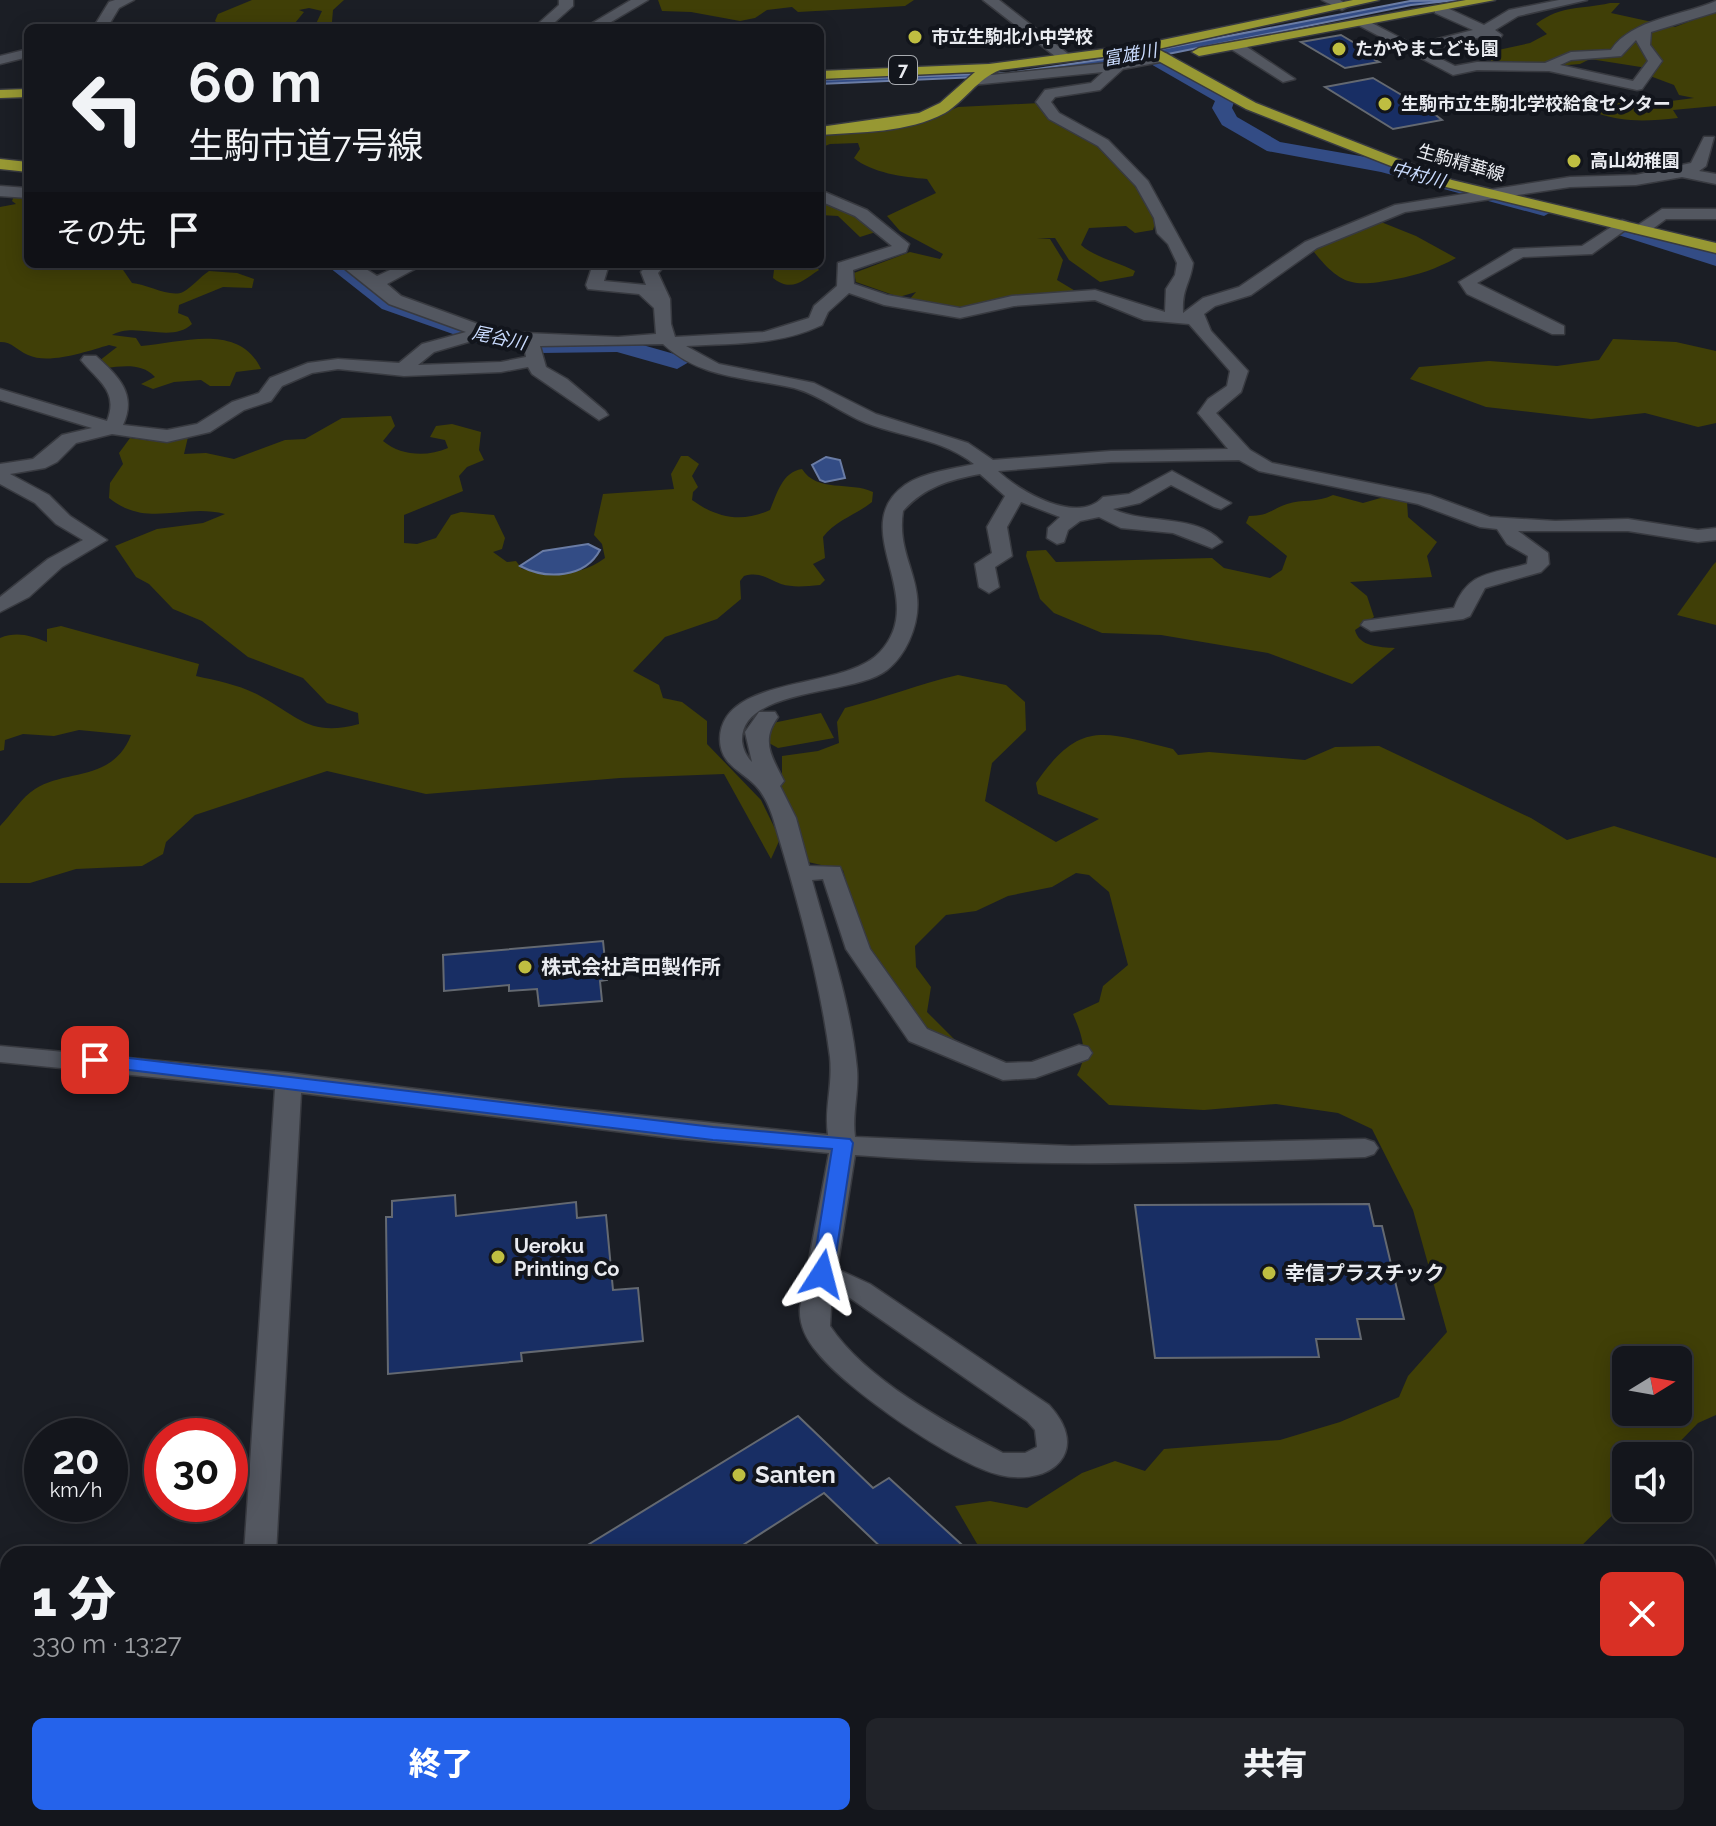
<!DOCTYPE html>
<html lang="ja">
<head>
<meta charset="utf-8">
<style>
	:root { --surface:#14161c; --page:#212329; --text:#f1f3f6; --muted:#9d9fa3; --line:#33353b; --accent:#2563eb }
	body { margin:0; font-family:Raleway,"Noto Sans JP",sans-serif; background:var(--page); color:var(--text); height:100vh; display:flex; flex-direction:column; font-size:30px; white-space:nowrap }
	* { box-sizing:border-box; margin:0 }
	p { font-size:26px; color:var(--muted) }
	.icon { flex:none; width:44px; height:44px; fill:none; stroke:currentColor; stroke-width:2; stroke-linecap:round; stroke-linejoin:round }
	.map { position:relative; flex:1; overflow:hidden }
	.panel { position:absolute; left:0px; top:1546px; width:1716px; height:280px; display:flex; flex-direction:column; background:var(--surface); border-radius:24px 24px 0 0; box-shadow:0 4px 20px #0003,0 0 0 2px var(--line) }
	.panel>* { flex:none }
	.hud { position:absolute; left:24px; top:24px; width:800px; height:244px; border-radius:12px; box-shadow:0 4px 20px #0003,0 0 0 2px var(--line); background:#14161c; color:var(--text); overflow:hidden }
	.needle { width:52px; rotate:79deg }
	.buttons { position:absolute; left:1612px; top:1346px; display:grid; gap:16px }
	.buttons a { display:grid; place-items:center; width:80px; height:80px; border-radius:12px; background:var(--surface); box-shadow:0 4px 20px #0003,0 0 0 2px var(--line); font-size:40px }
	.speed { position:absolute; left:24px; top:1418px; display:flex; gap:16px; font-size:40px; font-weight:700; text-align:center }
	.speed>* { display:grid; place-content:center; width:104px; height:104px; border-radius:50%; background:var(--surface); box-shadow:0 4px 20px #0003,0 0 0 2px var(--line); line-height:1 }
	.speed small { font-size:20px; font-weight:400 }
	.speed .limit { border:12px solid #d22; background:#fff; color:#111 }
	.pin { position:absolute; display:grid; place-items:center; width:68px; height:68px; color:#fff; margin:-34px; border-radius:16px; box-shadow:0 4px 12px #0006 }
	.me { position:absolute; width:88px; margin:-44px; rotate:9deg; stroke-linejoin:round; filter:drop-shadow(0 0 6px #0008) }
	.turn { display:flex; align-items:center; gap:28px; height:168px; padding:0 32px; font-size:36px }
	.turn .icon { width:104px; height:104px; stroke-width:2.5 }
	.turn b { display:block; font-size:56px; line-height:68px }
	.then { display:flex; align-items:center; height:76px; padding:0 32px; background:#0003; gap:16px; font-size:30px }
	.round { display:grid; place-items:center; flex:none; width:84px; height:84px; border-radius:12px; background:var(--page) }
	.summary { display:flex; align-items:center; justify-content:space-between; height:136px; padding:0 32px }
	h1 { font-size:48px; font-weight:800; line-height:60px }
	.primary-button { display:flex; gap:16px; margin-top:auto; padding:16px 32px }
	.primary-button a { flex:1; height:92px; border-radius:12px; background:var(--accent); color:#fff; font-size:32px; font-weight:800; line-height:92px; text-align:center }
	.primary-button a+a { background:var(--page); color:var(--text) }
	.map>svg:first-child { display:block }
	.green { fill:#403f07; fill-rule:evenodd }
	.water { fill:#334c85; stroke:#6a7ca5; stroke-width:2 }
	.lines { fill:none; stroke-linecap:round; stroke-linejoin:round }
	.river { fill:#334c85; fill-rule:evenodd }
	.building { fill:#182e64; stroke:#646971; stroke-width:2 }
	.minor-casing { stroke:#383a40; stroke-width:3 }
	.major-casing { stroke:#383a40; stroke-width:3 }
	.minor { fill:#535760; fill-rule:evenodd }
	.major { fill:#979833; fill-rule:evenodd }
	.route { fill:#2563eb; stroke:#184099; stroke-width:2 }
	.poi-dot { fill:#bfbe41; stroke:#12151c; stroke-width:3 }
	.labels { text-anchor:middle; stroke-width:8; stroke-linejoin:round; paint-order:stroke }
	.far-poi-label { font-size:18px; font-weight:bold; fill:#e9ebf0; stroke:#12151c; text-anchor:start }
	.far-water-label { font-size:18px; font-style:italic; fill:#c9dbfe; stroke:#12151c }
	.shield { fill:#12151c; stroke:#a8abb0; stroke-width:2 }
	.shield-label { font-size:18px; font-weight:bold; fill:#e9ebf0 }
	.far-street-label { font-size:18px; fill:#e9ebf0; stroke:#12151c }
	.poi-label { font-size:20px; font-weight:bold; fill:#e9ebf0; stroke:#12151c; text-anchor:start }
	.near-poi-label { font-size:24px; font-weight:bold; fill:#e9ebf0; stroke:#12151c; text-anchor:start }
</style>
</head>
<body>
<div class="map">
<svg width="1716" height="1826" viewBox="0 0 1716 1826">
	<rect width="100%" height="100%" fill="#1b1e25"/>
	<g class="green">
		<polygon points="252,0 344,0 333,10 332,22 326,28 314,28 322,11 309,8 299,10 304,12 295,23 270,28 223,28 215,21 218,14"/>
		<polygon points="658,0 914,0 905,6 798,12 792,7 767,10 755,18 740,21 691,12 662,11"/>
		<path d="M1610,3H1620L1611,13L1675,27L1716,11V106L1673,110L1678,118C1650,121 1624,123 1597,113L1595,107L1646,98L1671,101L1694,98L1679,95L1674,85L1650,76L1647,68L1590,59L1580,64L1556,66L1492,65L1489,52L1530,43L1547,34L1536,24C1563,4 1580,10 1610,3Z"/>
		<path d="M1040,103C1092,138 1126,162 1157,217L1153,230L1135,233L1126,226L1089,228L1081,245C1094,257 1118,262 1135,271L1133,276L1100,282L1069,260L1055,238H1037L1050,239L1063,260L1057,280L1077,292L969,310L908,301L916,292L899,297L856,282L854,273L910,252L940,259L943,254L900,231L887,216L936,193L927,179C903,177 872,173 854,158L860,149L858,143L830,144L820,148V136L922,122L958,107Z"/>
		<path d="M15,193L28,195V264H119L132,283C147,284 170,298 183,292C192,287 200,277 209,271L237,273L254,279L252,288L223,287L179,305L178,313L188,317L192,324C171,344 135,321 112,335L136,338L141,346C181,343 239,322 261,369L236,372L230,386H210L201,380L174,382L153,389L141,384L155,377C142,363 124,366 105,368L99,361L117,347L109,345C88,351 49,365 28,355C16,350 13,342 0,342V207L16,204L12,201Z"/>
		<polygon points="820,198 857,215 879,231 860,237 838,216 820,215"/>
		<path d="M1376,220L1416,236L1456,258C1436,269 1418,275 1396,279C1355,287 1342,287 1314,252L1315,248Z"/>
		<path d="M814,264L819,270C803,280 792,293 773,278L774,270L750,265Z"/>
		<polygon points="1613,339 1676,342 1716,351 1716,423 1698,427 1645,413 1591,419 1486,407 1410,379 1419,367 1489,361 1557,366 1599,360"/>
		<path d="M391,416L395,426L383,441C401,456 427,457 448,448L445,440L430,437L436,426L452,424L481,432L479,450L484,460L467,467L459,476L463,491L404,515V543L417,544L436,538L451,515L461,512L494,515L505,538L502,549L493,552L507,562L516,561L522,569C555,573 576,579 605,558L602,544L594,535L603,494L674,489L671,474L681,456H688L699,464L692,476L698,487L693,492L692,500C717,518 742,523 770,510C777,494 782,472 802,469C817,493 850,481 873,492L872,502C856,515 836,520 823,537L825,558L813,564L825,580L820,585C807,586 794,588 781,584C767,579 760,571 744,576L740,581L741,599L717,619L665,637L633,671L659,685L663,698L682,702L707,721V744L761,800L780,839L771,859L724,774L620,778L426,794L327,771L195,815L166,842L163,854L142,866L76,869L30,883H0V826C11,815 22,797 35,789C66,769 113,782 131,735L79,730L54,736L23,734L5,740L4,750L0,751V638C18,631 30,636 47,642V629L61,626L199,664L196,676C218,681 241,685 262,697C300,718 311,737 359,724L358,713L327,703L303,678L248,657L202,621L173,609L149,584L136,577L115,546L157,529L203,523L225,514C182,503 148,529 109,498L110,483L123,464L119,453L130,438L153,441L188,437L184,454L206,453L234,459L285,440L305,439L342,418Z"/>
		<path d="M1333,495L1363,503L1391,495L1407,501L1408,517L1437,542L1427,556L1432,577L1350,582L1367,596L1374,617L1355,630C1359,647 1380,647 1395,648L1352,684L1268,653L1161,635L1102,633L1054,613L1040,599L1026,556L1027,551L1046,550L1056,562L1212,558L1224,568L1270,578L1282,570L1287,556L1246,523L1249,516C1269,516 1270,510 1287,504C1302,499 1317,503 1333,495Z"/>
		<polygon points="1716,562 1716,625 1677,615 1713,565"/>
		<path d="M958,675L1006,685L1025,702L1026,730L992,763L985,801L1056,842L1099,819L1038,794L1036,783C1080,719 1104,732 1173,749L1178,755L1209,752L1305,760L1335,747L1379,746L1531,818L1567,840L1614,826L1716,858V1415L1698,1423L1666,1456H1626V1502L1573,1554H983L955,1506L990,1501L1027,1508L1082,1473L1115,1461L1145,1471L1164,1449L1280,1440L1340,1422L1399,1397L1408,1376L1447,1332L1413,1210L1372,1129L1338,1113L1276,1104L1204,1110L1109,1105L1077,1075C1089,1054 1082,1035 1073,1014L1099,1002L1103,986L1128,965L1109,892L1089,875L1076,873L1052,887L1008,896L976,911L946,915L915,946L916,967L931,987L927,1012L964,1049L929,1034L865,948L843,870L808,862L782,790V756L818,751L839,743L837,722L845,708C884,698 919,684 958,675ZM1626,1360H1678V1412H1626Z"/>
		<polygon points="821,713 834,738 778,748 767,742 763,725"/>
		<polygon points="361,1818 887,1818 878,1826 349,1826"/>
		<polygon points="1201,1818 1508,1818 1530,1826 1198,1826"/>
	</g>
	<g class="water">
		<polygon points="1457,0 1411,5 1158,56 1021,75 820,84 820,80 1009,73 1125,56 1410,1"/>
		<polygon points="826,457 840,460 845,478 825,482 820,480 812,465"/>
		<path d="M588,544L600,550C585,578 547,580 520,566L543,551Z"/>
	</g>
	<g class="lines">
		<g class="river">
			<polygon points="1149,49 1232,95 1235,99 1232,108 1237,117 1280,142 1383,160 1551,206 1555,210 1544,216 1381,172 1267,151 1222,125 1212,108 1215,101 1142,59 1140,55"/>
			<polygon points="1620,222 1716,252 1716,266 1612,233 1609,228"/>
			<polygon points="325,264 350,264 398,299 496,333 541,339 618,338 685,357 689,362 677,369 617,352 541,353 484,345 382,309"/>
		</g>
	</g>
	<g class="building">
		<polygon points="1341,35 1378,57 1375,60 1379,62 1345,68 1301,42"/>
		<polygon points="1373,78 1437,116 1442,120 1393,129 1325,87"/>
		<polygon points="603,941 607,980 600,981 602,1001 539,1006 537,989 509,991 509,985 444,991 443,955"/>
		<polygon points="455,1195 456,1216 576,1202 577,1218 606,1215 613,1290 638,1288 643,1341 521,1353 522,1361 388,1374 386,1217 392,1217 392,1201"/>
		<polygon points="1369,1204 1374,1226 1382,1226 1404,1319 1357,1319 1361,1339 1316,1339 1319,1357 1155,1358 1135,1205"/>
		<polygon points="798,1416 873,1488 889,1478 961,1544 946,1554 888,1554 824,1493 729,1554 573,1554"/>
	</g>
	<g class="lines">
		<g class="minor-casing">
			<g id="minor">
				<polygon points="115,0 134,0 119,8 107,28 93,28 109,2"/>
				<polygon points="559,0 573,0 573,6 555,22 561,28 546,28 540,22 559,5"/>
				<polygon points="631,0 648,0 601,28 584,28"/>
				<polygon points="983,0 999,0 1072,57 1060,60"/>
				<polygon points="1322,0 1340,0 1349,6 1342,10"/>
				<path d="M1559,0H1587L1518,16L1495,30L1502,35L1500,38L1485,36L1425,51L1455,66L1477,62L1545,63L1571,52L1611,50C1631,19 1685,15 1716,1V12L1651,32L1650,45L1662,61L1642,89L1637,90L1549,71L1477,70L1453,75L1358,25L1370,22L1414,45L1473,30L1435,13V7H1445L1484,25L1509,10ZM1636,40L1648,61L1633,81L1560,65L1571,60L1621,56Z"/>
				<polygon points="1236,42 1241,43 1295,79 1283,82 1231,49 1231,43"/>
				<polygon points="28,49 28,57 0,64 0,56"/>
				<path d="M1166,53L1173,57L1171,60L1123,69L1100,90L1055,97L1051,102L1059,113L1108,140L1148,181L1193,263C1190,285 1182,287 1183,313L1203,298L1239,287L1305,242L1395,205L1570,177L1636,175L1691,163L1704,137H1714L1706,166L1699,171L1716,174V184L1682,177L1636,185L1570,187L1405,212L1317,248L1251,295L1215,306L1204,314L1211,331L1248,371L1241,392L1216,413L1250,450L1272,463L1430,495L1490,517L1555,521L1628,519L1698,530L1716,528V540L1698,542L1628,531H1518L1548,553L1549,564L1541,572L1485,588L1470,616L1463,619L1371,631L1361,625L1364,621L1454,608C1468,571 1492,574 1527,564L1528,556L1507,544L1497,529L1480,527L1418,504L1259,471L1239,460L1111,462L998,471C1020,492 1078,525 1103,497L1129,494L1172,471L1231,503L1221,509L1214,507L1171,485L1140,503L1113,509C1145,525 1196,513 1222,542L1212,548L1173,533L1121,528L1099,517L1080,521L1068,530L1064,542L1057,544L1047,538L1048,528L1060,517L1021,502L1007,527L1012,556L995,567L999,587L989,593L979,587L975,564L992,553L987,527L1005,496L980,474C949,480 924,487 903,511C895,563 934,585 909,641C904,652 896,663 887,670C855,696 740,687 742,741C743,749 746,756 752,762L745,732L759,712H775L778,717C760,741 772,757 784,781L780,786L796,818L809,866L840,867L870,949L927,1029L1006,1063L1032,1062L1079,1045L1088,1047L1092,1053L1088,1059L1035,1078L1003,1080L909,1041L846,949L823,879L812,880C829,942 851,1004 857,1069C859,1093 852,1113 855,1137L1072,1146L1365,1139L1374,1142L1378,1148L1374,1154L1365,1157C1195,1163 1025,1168 855,1155L837,1269L870,1284L1049,1405C1092,1451 1051,1487 1000,1475C955,1465 846,1389 817,1352C806,1339 799,1325 800,1308L829,1153L672,1138L301,1093L276,1554H244L275,1089L0,1062V1046L289,1073L560,1107L828,1135C824,1108 833,1086 830,1057C820,980 798,902 776,828C772,813 766,796 755,785C740,770 720,764 720,739C721,674 845,691 880,652C931,597 845,528 905,485C924,472 953,469 974,464C943,439 902,437 866,423C841,413 820,395 794,388C746,377 701,379 663,344L540,346L546,367L567,379L605,411L608,415L599,420L532,374L528,367L501,372L404,376L338,369L312,373L282,386L271,401L244,410L210,432L167,442L112,434L76,443L57,462L45,468L10,474L49,495L70,516L107,540L62,567L29,597L0,612V597L48,559L83,540L56,524L35,503L0,484V464L33,459L62,435L92,428L0,400V389L107,421C119,391 98,381 81,360L84,356H96C119,377 137,394 123,425L167,430L197,424L232,402L259,393L270,378L308,363L338,359L399,363L422,344L466,332L389,304L339,264H358L377,276L403,264H424L387,284L401,296L500,332L618,337L656,334L654,308L639,294L588,289L586,285L593,264H609L604,281L646,285L641,272L648,264H666L658,273L670,299L671,324L675,337L764,332L809,318L814,306L837,286L838,263L892,246L855,216L820,201V190L867,210L909,244L906,252L853,270L854,284L887,295L960,308L1012,296L1095,290L1165,312L1166,289L1175,275L1177,263L1168,244L1157,233L1154,218L1136,186L1098,146L1049,119L1036,102L1045,90L1091,83L1103,72L972,85L965,81L972,77L1118,62ZM849,293L884,305L960,318L1014,306L1095,300L1144,320L1189,324L1230,371L1227,386L1208,399L1198,413L1228,449L1111,451L993,460L968,443L876,414L814,383L719,364L686,346C734,343 778,346 822,325L828,312ZM482,338L524,346L526,357L501,362L418,365L434,352ZM832,1290L850,1298L1027,1421L1035,1430L1037,1447L1025,1453H1003C947,1423 866,1380 830,1326Z"/>
				<polygon points="0,186 28,188 28,198 0,196"/>
				<polygon points="1662,209 1716,209 1716,219 1666,219 1647,233 1635,233 1635,227"/>
				<polygon points="1622,220 1628,222 1628,228 1592,254 1523,257 1477,283 1564,326 1564,334 1552,334 1467,294 1459,282 1514,249 1582,246"/>
				<polygon points="223,1818 257,1818 253,1826 219,1826"/>
			</g>
		</g>
		<g class="major-casing">
			<g id="major">
				<path d="M1353,0H1379L1158,49L1256,103L1452,180L1716,243V253L1442,186L1246,109L1142,52L1000,70C977,79 965,101 945,113C908,133 860,132 820,135V127L919,113L940,103L975,72L820,79V71L989,64L1143,44Z"/>
				<polygon points="1466,0 1495,0 1199,56 1192,52 1199,48"/>
				<polygon points="28,89 28,97 0,98 0,90"/>
				<polygon points="0,159 28,162 28,172 0,169"/>
			</g>
		</g>
		<use href="#minor" class="minor"/>
		<use href="#major" class="major"/>
	</g>
	<polygon class="route" points="95,1054 713,1127 850,1139 853,1143 833,1274 822,1281 812,1274 832,1149 713,1140 88,1065 85,1060 88,1056"/>
	<g class="poi-dot">
		<circle cx="915" cy="37" r="8"/>
		<circle cx="1339" cy="49" r="8"/>
		<circle cx="1385" cy="104" r="8"/>
		<circle cx="1574" cy="161" r="8"/>
		<circle cx="525" cy="967" r="8"/>
		<circle cx="498" cy="1257" r="8"/>
		<circle cx="1269" cy="1273" r="8"/>
		<circle cx="739" cy="1475" r="8"/>
	</g>
	<g class="labels">
		<g class="far-poi-label">
			<text x="931" y="43">市立生駒北小中学校</text>
			<text x="1355" y="55">たかやまこども園</text>
			<text x="1401" y="110">生駒市立生駒北学校給食センター</text>
			<text x="1590" y="167">高山幼稚園</text>
		</g>
		<g class="far-water-label">
			<text transform="translate(1130 55) rotate(-10)" y="6">富雄川</text>
			<text transform="translate(1418 175) rotate(15)" y="6">中村川</text>
			<text transform="translate(499 338) rotate(12)" y="6">尾谷川</text>
		</g>
		<rect class="shield" x="889" y="56" width="28" height="28" rx="6"/>
		<g class="shield-label">
			<text x="903" y="76">7</text>
		</g>
		<g class="far-street-label">
			<text transform="translate(1461 163) rotate(16)" y="6">生駒精華線</text>
		</g>
		<g class="poi-label">
			<text x="541" y="974">株式会社芦田製作所</text>
			<text x="514" y="1253">Ueroku<tspan x="514" dy="23">Printing Co</tspan></text>
			<text x="1285" y="1280">幸信プラスチック</text>
		</g>
		<g class="near-poi-label">
			<text x="755" y="1483">Santen</text>
		</g>
	</g>
</svg>
<div class="buttons">
<a><svg class="needle" viewBox="-14 -14 28 28"><path d="M0-13l5 13h-10z" fill="#e53935"/><path d="M0 13l5-13h-10z" fill="#9d9fa3"/></svg></a>
<a><svg class="icon" aria-label="sound" viewBox="0 0 24 24"><path d="M4 9h4l5-4v14l-5-4H4zM17 9q2 3 0 6"/></svg></a>
</div>
<div class="speed"><div>20<small>km/h</small></div><div class="limit">30</div></div>
<div class="pin" style="left:95px;top:1060px;background:#d93025"><svg class="icon" aria-label="arrive" viewBox="0 0 24 24"><path d="M6 21V4h12l-3 4 3 4H6"/></svg></div>
<svg class="me" style="left:822px;top:1274px" viewBox="-20 -20 40 40"><path d="M0-17L14 15 0 8-14 15z" fill="#2563eb" stroke="#fff" stroke-width="4"/></svg>
<div class="hud">
<div class="turn"><svg class="icon" aria-label="left" viewBox="0 0 24 24"><path d="M17 20v-9H6M10 6l-5 5 5 5"/></svg><div><b>60 m</b>生駒市道7号線</div></div>
<div class="then">その先<svg class="icon" aria-label="arrive" viewBox="0 0 24 24"><path d="M6 21V4h12l-3 4 3 4H6"/></svg></div>
</div>
<section class="panel">
<div class="summary"><div><h1>1 分</h1><p>330 m · 13:27</p></div><a class="round" style="background:#d93025;color:#fff"><svg class="icon" aria-label="close" viewBox="0 0 24 24"><path d="M6 6l12 12M18 6L6 18"/></svg></a></div>
<div class="primary-button"><a>終了</a><a>共有</a></div>
</section>
</div>
</body>
</html>
